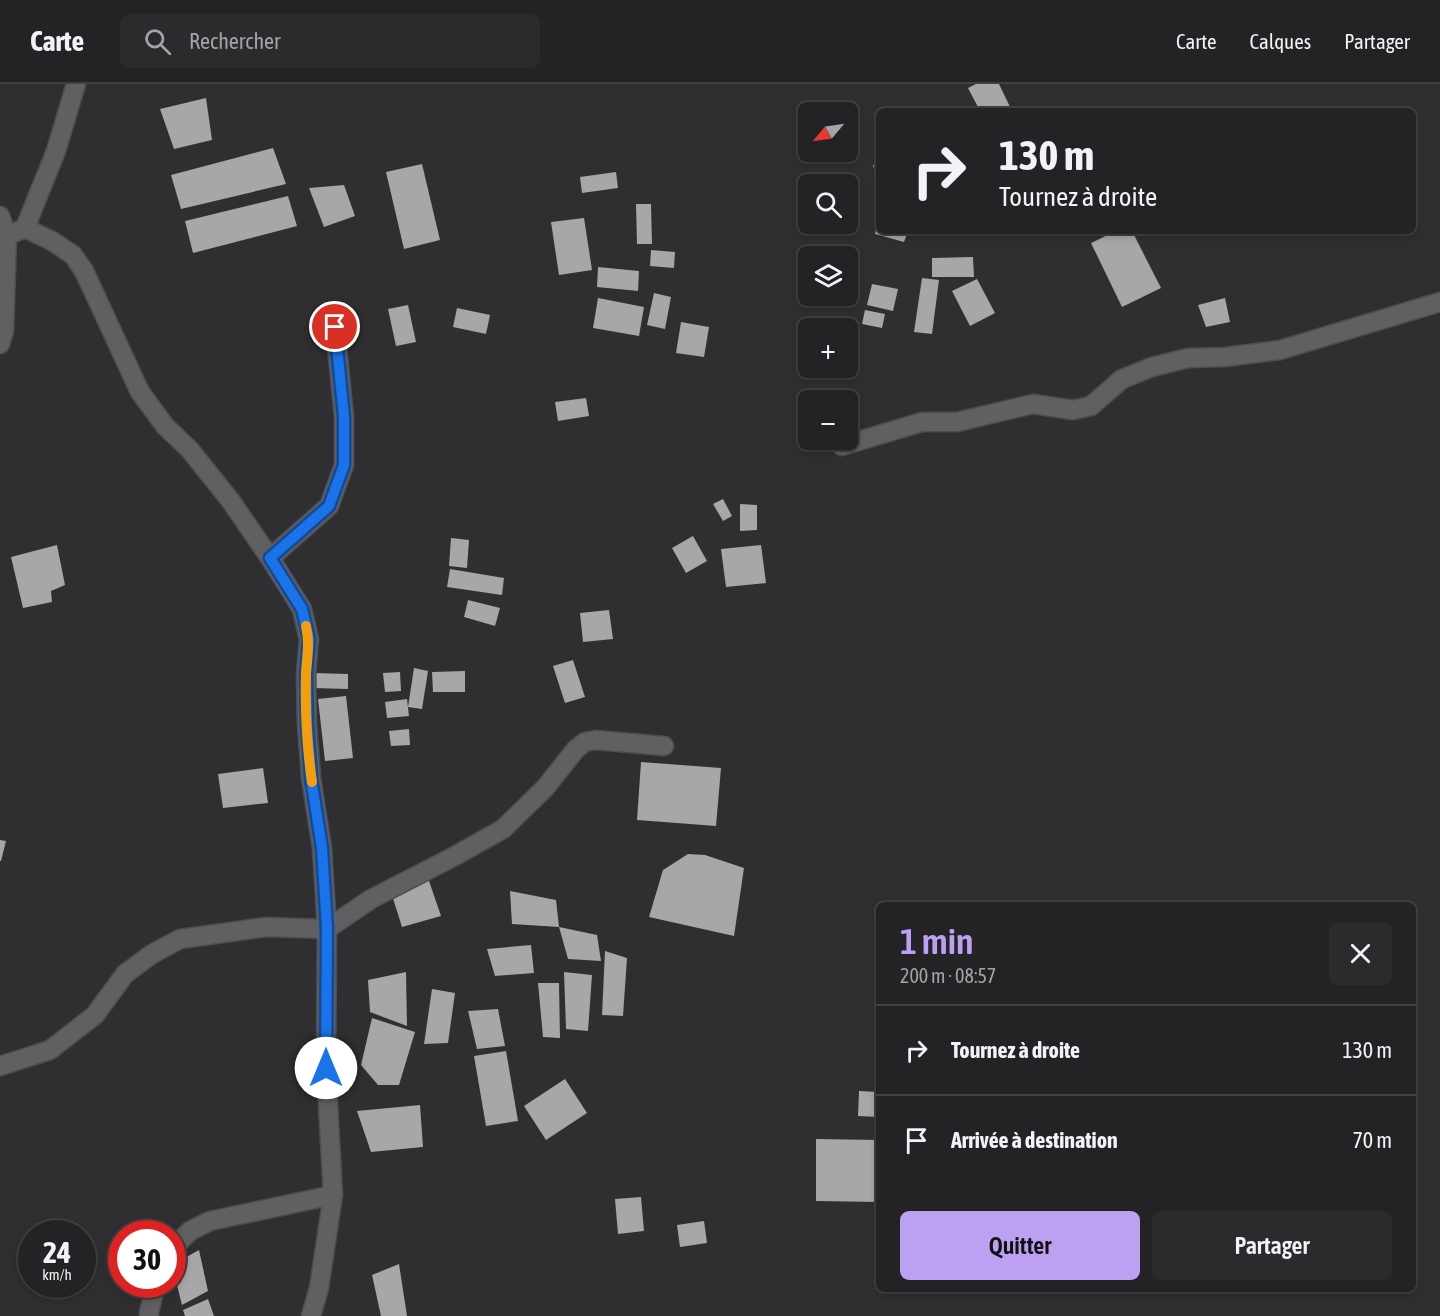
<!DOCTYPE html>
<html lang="fr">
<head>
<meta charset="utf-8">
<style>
	:root { --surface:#232225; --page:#2b2a2d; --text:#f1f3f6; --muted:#a3a4a7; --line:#403f42; --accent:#bca0f2 }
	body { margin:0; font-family:"Asap Condensed",sans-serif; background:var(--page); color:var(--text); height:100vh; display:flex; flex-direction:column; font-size:22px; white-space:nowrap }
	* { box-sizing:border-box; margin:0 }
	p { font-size:20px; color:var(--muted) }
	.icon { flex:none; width:33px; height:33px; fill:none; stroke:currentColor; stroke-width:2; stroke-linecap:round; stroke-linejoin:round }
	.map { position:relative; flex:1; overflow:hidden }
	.side { position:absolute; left:876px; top:818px; width:540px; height:390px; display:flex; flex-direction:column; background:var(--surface); border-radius:9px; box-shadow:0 3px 9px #0003,0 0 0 2px var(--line) }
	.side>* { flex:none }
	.banner { position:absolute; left:876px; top:24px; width:540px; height:126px; border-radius:9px; box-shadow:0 3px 9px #0003,0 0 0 2px var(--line); background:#232225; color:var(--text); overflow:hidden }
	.needle { width:39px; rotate:241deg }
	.controls { position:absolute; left:798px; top:18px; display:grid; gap:12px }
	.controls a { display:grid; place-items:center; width:60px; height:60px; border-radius:9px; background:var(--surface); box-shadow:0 3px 9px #0003,0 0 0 2px var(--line); font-size:30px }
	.speed { position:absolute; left:18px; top:1136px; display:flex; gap:12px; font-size:30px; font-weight:700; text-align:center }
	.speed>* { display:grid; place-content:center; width:78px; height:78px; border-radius:50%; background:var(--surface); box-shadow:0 3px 9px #0003,0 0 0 2px var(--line); line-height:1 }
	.speed small { font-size:15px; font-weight:400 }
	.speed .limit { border:9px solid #d22; background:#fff; color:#111 }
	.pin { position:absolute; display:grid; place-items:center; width:51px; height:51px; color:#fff; margin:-26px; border:3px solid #fff; border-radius:50%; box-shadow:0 2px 6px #0007 }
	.me { position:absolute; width:66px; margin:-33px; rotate:0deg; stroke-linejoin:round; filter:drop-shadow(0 0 4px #0008) }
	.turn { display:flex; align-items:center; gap:21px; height:126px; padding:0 24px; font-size:27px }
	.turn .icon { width:78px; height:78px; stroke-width:2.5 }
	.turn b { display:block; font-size:42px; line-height:51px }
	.round { display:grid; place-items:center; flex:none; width:63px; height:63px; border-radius:9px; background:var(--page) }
	.summary { display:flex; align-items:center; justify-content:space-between; height:102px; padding:0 24px }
	h1 { font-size:36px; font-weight:600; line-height:45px; color:var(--accent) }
	.button { display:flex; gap:12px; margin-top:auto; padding:12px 24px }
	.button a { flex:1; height:69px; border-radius:9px; background:var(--accent); color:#111; font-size:24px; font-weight:600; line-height:69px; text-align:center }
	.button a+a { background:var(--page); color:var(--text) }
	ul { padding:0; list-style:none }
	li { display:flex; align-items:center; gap:18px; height:90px; padding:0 24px; border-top:2px solid var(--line) }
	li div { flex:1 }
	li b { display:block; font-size:22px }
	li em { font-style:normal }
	header { display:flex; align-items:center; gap:36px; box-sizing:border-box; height:84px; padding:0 30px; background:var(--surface); border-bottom:2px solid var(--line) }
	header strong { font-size:28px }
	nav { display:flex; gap:33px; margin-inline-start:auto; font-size:21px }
	.search { width:420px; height:54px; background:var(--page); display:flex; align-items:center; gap:15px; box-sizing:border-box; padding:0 21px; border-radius:9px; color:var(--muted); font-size:22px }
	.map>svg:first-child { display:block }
	.building { fill:#a7a6a9 }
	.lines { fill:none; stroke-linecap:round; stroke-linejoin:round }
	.minor-casing { stroke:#4d4c4f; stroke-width:21 }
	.minor { stroke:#605f62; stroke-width:18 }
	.route-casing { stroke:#114b97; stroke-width:15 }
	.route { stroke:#1a73e8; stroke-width:10 }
	.slow { stroke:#f59e0b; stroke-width:10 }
</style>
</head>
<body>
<header>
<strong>Carte</strong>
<div class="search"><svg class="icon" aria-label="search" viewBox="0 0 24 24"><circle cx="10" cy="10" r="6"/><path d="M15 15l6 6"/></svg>Rechercher</div>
<nav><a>Carte</a><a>Calques</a><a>Partager</a></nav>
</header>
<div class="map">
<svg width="1440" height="1232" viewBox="0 0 1440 1232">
	<rect width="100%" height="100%" fill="#2f2e31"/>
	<g class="building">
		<polygon points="976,0 999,0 1012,27 980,27 968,4"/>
		<polygon points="206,14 212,56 174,65 160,25"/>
		<polygon points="273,64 286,100 181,125 171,91"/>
		<polygon points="422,80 440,156 404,165 386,88"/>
		<polygon points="879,80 879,103 878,103 873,81"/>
		<polygon points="616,88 618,104 582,109 580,93"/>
		<polygon points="344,101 355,132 324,143 309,104"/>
		<polygon points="288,112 297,142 193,169 185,137"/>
		<polygon points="636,120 651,120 652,160 637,160"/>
		<polygon points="584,134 592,186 559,191 551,138"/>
		<polygon points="878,137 879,147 908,147 904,158 875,150"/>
		<polygon points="1116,147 1132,147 1161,204 1122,223 1091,159"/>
		<polygon points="651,166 675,168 674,184 650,182"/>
		<polygon points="973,173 974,193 932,193 932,174"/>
		<polygon points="598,183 639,187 638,207 597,203"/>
		<polygon points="922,194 939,196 932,250 914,248"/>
		<polygon points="977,195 995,229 970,242 952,207"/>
		<polygon points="872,200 898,205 893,227 867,221"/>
		<polygon points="654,209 671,213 665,245 647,241"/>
		<polygon points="598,214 644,223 639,252 593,244"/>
		<polygon points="1225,214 1230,238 1206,243 1198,221"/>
		<polygon points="408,221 416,258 396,262 388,225"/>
		<polygon points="457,224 490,231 486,250 453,243"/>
		<polygon points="865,226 885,230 882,244 862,240"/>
		<polygon points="834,235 835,244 819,244 819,238"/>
		<polygon points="681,238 709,243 704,273 676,269"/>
		<polygon points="858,240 860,254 848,255 848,244 837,244 837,243"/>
		<polygon points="586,314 589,332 558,337 555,318"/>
		<polygon points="723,415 732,432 723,437 713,420"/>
		<polygon points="740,420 757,421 757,446 740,447"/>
		<polygon points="693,452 707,477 686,489 672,464"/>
		<polygon points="451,454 469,456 467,484 449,482"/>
		<polygon points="57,461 65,501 51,507 52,518 23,524 11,473"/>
		<polygon points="761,461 766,499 726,503 721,465"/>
		<polygon points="450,485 504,494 502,511 447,503"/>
		<polygon points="468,516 500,524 495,542 464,533"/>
		<polygon points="609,526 613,555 583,558 580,529"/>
		<polygon points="573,576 585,613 565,619 553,582"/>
		<polygon points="414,584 428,587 422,625 408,623"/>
		<polygon points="465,587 465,608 433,608 432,588"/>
		<polygon points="400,588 401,607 385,608 383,589"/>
		<polygon points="313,589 348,590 348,605 313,604"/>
		<polygon points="346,612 353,674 325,677 318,615"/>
		<polygon points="407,615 409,632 387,634 385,618"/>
		<polygon points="409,645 410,661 391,662 389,647"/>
		<polygon points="641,678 721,684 716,742 637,736"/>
		<polygon points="263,684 268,719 223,724 218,690"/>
		<polygon points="0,756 6,757 1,777 0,777"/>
		<polygon points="688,770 705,771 744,784 734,852 649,833 663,786"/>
		<polygon points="428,794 441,832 402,843 391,808"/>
		<polygon points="510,807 556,816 559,843 512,840"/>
		<polygon points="559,843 597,851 601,877 568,875"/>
		<polygon points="531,861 534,889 495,892 487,865"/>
		<polygon points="605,867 627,874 623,932 602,931"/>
		<polygon points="406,888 407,942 370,928 368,896"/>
		<polygon points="564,888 592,891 588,947 566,945"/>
		<polygon points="538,899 559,899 560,954 543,953"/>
		<polygon points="432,905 455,909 448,959 424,960"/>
		<polygon points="498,925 505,962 477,965 468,927"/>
		<polygon points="372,934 415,948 399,1001 378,1001 361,981"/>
		<polygon points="506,967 518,1037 486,1042 474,972"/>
		<polygon points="565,995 587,1029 546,1056 524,1022"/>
		<polygon points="859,1007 879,1008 879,1033 858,1032"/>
		<polygon points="420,1021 423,1063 371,1068 357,1027"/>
		<polygon points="816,1055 879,1056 879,1118 816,1117"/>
		<polygon points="641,1113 644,1147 618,1150 615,1115"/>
		<polygon points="704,1137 707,1159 680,1163 677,1141"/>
		<polygon points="199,1166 208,1207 182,1221 172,1181"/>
		<polygon points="399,1180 407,1232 381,1232 372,1191"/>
		<polygon points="208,1215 214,1232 185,1232 183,1226"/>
	</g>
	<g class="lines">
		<g class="minor-casing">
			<g id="minor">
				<polyline points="0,132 7,152 4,247 0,260"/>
				<polyline points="25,144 56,67 76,0"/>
				<polyline points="7,152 25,144 52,157 73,171 84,187 140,308 165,342 190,366 230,416 270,474 302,525 309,555 306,590 307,640 311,694 322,764 327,845 326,984 333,1111 319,1204 311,1232"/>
				<polyline points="842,362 922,338 957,338 1033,320 1073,326 1091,322 1122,295 1152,283 1188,274 1225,273 1280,266 1440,218"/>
				<polyline points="270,474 329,422 344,381 344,333 335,243"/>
				<polyline points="0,982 50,966 95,931 125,890 152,870 180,855 266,843 327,845 371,815 453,773 503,745 545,704 576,665 585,658 596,656 664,662"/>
				<polyline points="172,1167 176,1161 190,1147 210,1137 333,1111"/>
				<polyline points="149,1232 149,1228 156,1200"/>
			</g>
		</g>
		<use href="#minor" class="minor"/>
	</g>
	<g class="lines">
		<g class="route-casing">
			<polyline id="route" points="326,984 327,845 322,764 311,694 307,640 306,590 309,555 302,525 270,474 329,422 344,381 344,333 335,243"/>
		</g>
		<use href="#route" class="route"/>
		<path class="slow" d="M306,542C310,560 307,572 306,589C305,625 307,663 312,698"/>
	</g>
</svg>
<div class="controls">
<a><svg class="needle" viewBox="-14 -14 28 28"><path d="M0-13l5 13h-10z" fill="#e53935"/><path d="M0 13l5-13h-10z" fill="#a3a4a7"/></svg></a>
<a><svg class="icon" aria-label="search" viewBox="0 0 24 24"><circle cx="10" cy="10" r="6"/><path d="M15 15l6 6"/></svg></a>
<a><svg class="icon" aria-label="layers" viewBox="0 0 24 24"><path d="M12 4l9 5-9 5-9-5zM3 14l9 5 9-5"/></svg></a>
<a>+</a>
<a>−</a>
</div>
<div class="speed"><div>24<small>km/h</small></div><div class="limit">30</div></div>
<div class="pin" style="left:335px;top:243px;background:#d93025"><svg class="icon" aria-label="arrive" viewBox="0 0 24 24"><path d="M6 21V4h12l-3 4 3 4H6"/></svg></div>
<svg class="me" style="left:326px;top:984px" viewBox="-20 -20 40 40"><circle r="19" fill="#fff"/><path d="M0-13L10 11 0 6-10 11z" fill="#1a73e8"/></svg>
<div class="banner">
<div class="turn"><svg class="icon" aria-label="right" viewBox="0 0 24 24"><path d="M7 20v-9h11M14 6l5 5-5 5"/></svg><div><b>130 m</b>Tournez à droite</div></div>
</div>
<section class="side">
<div class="summary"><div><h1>1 min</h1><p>200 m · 08:57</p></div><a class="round"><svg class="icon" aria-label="close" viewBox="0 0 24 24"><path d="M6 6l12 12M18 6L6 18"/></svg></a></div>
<ul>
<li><svg class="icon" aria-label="right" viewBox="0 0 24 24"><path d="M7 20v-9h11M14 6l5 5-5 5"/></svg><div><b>Tournez à droite</b></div><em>130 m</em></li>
<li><svg class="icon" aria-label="arrive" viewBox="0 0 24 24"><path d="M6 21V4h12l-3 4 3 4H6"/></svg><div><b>Arrivée à destination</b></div><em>70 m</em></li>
</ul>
<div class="button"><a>Quitter</a><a>Partager</a></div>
</section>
</div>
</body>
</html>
